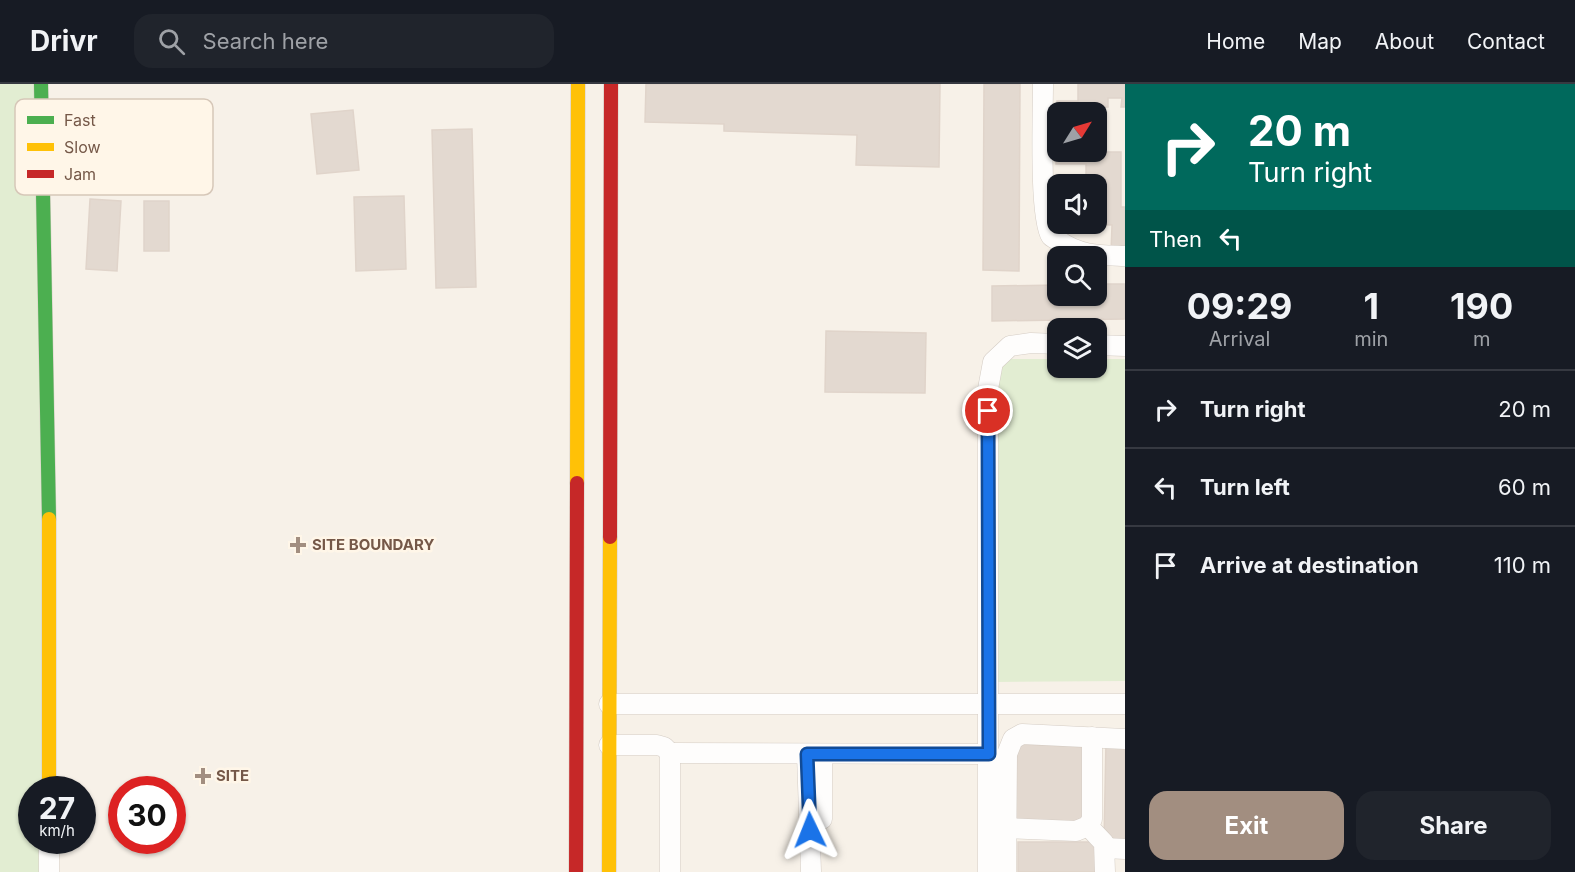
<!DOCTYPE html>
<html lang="en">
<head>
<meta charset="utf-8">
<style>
	:root { --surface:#171b24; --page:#20242c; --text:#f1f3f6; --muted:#9ea1a6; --line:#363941; --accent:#a28e80 }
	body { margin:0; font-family:Inter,sans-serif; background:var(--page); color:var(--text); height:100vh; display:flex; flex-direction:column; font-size:22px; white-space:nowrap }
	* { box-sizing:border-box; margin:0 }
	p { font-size:20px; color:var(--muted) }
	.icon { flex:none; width:33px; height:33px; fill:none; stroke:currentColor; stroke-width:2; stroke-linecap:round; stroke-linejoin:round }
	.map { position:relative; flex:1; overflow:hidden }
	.sheet { display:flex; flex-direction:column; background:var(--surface); width:450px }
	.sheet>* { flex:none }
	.banner { background:#00695c; color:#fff; overflow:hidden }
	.needle { width:39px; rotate:53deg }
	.tools { position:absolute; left:1047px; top:18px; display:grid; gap:12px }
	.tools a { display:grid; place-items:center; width:60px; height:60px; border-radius:12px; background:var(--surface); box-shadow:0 2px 4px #0004; font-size:30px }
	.speed { position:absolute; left:18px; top:692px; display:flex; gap:12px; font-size:30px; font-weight:700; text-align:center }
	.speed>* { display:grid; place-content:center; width:78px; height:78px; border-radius:50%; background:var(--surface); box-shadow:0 2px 4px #0004; line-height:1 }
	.speed small { font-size:15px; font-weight:400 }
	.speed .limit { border:9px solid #d22; background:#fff; color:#111 }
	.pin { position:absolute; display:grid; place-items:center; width:51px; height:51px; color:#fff; margin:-26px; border:3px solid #fff; border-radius:50%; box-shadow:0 2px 6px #0007 }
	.me { position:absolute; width:66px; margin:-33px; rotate:358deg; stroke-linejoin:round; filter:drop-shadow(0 0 4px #0008) }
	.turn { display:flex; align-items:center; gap:21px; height:126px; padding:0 24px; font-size:27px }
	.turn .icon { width:78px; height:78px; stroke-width:2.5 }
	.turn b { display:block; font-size:42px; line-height:51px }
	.then { display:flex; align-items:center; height:57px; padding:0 24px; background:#0003; gap:12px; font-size:22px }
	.eta { display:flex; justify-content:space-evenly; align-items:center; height:102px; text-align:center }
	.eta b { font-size:36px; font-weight:700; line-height:42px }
	.primary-button { display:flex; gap:12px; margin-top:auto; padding:12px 24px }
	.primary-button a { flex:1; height:69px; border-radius:18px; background:var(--accent); color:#fff; font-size:24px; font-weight:700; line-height:69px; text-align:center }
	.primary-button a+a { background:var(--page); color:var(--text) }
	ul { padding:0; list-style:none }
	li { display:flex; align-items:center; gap:18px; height:78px; padding:0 24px; border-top:2px solid var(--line) }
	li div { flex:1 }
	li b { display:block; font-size:22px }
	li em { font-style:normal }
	header { display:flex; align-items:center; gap:36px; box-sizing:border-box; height:84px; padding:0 30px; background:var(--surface); border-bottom:2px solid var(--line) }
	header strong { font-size:28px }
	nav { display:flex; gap:33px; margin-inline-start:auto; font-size:21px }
	.search { width:420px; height:54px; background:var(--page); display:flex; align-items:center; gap:15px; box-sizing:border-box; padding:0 21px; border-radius:18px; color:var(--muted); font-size:22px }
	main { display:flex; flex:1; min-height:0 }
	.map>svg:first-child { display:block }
	.green { fill:#e2edd2 }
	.building { fill:#e3d9d0; stroke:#e0d4ca; stroke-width:1.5 }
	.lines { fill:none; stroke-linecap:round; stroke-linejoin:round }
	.street-casing { stroke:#d5cdc5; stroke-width:21 }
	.fast-casing { stroke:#d6cdc4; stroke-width:15 }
	.slow-casing { stroke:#d6cdc4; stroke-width:15 }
	.jam-casing { stroke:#d6cdc4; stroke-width:15 }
	.street { stroke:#fefdfc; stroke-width:20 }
	.fast { stroke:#4caf50; stroke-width:14 }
	.slow { stroke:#ffc107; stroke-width:14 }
	.jam { stroke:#c62828; stroke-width:14 }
	.route-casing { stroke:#114b97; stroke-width:15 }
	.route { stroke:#1a73e8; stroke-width:10 }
	.poi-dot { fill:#a28e80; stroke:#fff6e8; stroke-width:2 }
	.labels { text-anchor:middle; stroke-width:5; stroke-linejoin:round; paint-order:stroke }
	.poi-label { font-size:15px; font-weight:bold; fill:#755848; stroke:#fff6e8; text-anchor:start }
	.key { fill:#fff6e8; stroke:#d6c7b8; stroke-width:1.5 }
	.key-label { font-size:16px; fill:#755848 }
</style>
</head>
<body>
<header>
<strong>Drivr</strong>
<div class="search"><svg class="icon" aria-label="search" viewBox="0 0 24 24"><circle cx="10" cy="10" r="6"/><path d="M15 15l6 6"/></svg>Search here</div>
<nav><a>Home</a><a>Map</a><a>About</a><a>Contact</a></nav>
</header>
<main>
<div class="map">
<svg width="1125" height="788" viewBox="0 0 1125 788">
	<rect width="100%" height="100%" fill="#f7f1e8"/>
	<g class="green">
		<polygon points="0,0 40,0 48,705 32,705 32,756 49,756 49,788 0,788"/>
		<polygon points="991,275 1057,275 1058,284 1096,284 1097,275 1125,275 1125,597 996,598"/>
	</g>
	<g class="building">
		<polygon points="646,0 940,0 939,83 856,81 857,51 724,47 724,40 645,38"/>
		<polygon points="984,0 1020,0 1019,187 983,186"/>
		<polygon points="1078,0 1125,0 1125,23 1121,23 1122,14 1108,14 1108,23 1089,23 1089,28 1058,28 1058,68 1121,68 1121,123 1125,123 1125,168 1111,168 1112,141 1086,140 1096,140 1096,100 1086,100 1086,80 1056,80 1057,17 1078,17"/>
		<polygon points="353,26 359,86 317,90 311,30"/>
		<polygon points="472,45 476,203 436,204 432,46"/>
		<polygon points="404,112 406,185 356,187 354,113"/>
		<polygon points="90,115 121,117 117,187 86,185"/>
		<rect x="144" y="117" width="25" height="50"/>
		<polygon points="1096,200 1125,200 1125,235 992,237 992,202 1058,201 1058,212 1096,212"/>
		<polygon points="826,247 926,249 925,309 825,308"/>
		<polygon points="1106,659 1125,660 1125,758 1104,757"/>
		<polygon points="1017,660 1085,663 1083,740 1014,737"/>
		<rect x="1018" y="758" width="83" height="30"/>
	</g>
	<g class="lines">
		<g class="street-casing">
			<g id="street">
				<path d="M1043,0C1043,28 1039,133 1051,152C1052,153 1057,156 1059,157C1081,172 1099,171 1125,172"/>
				<polyline points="1096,261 1125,262"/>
				<polyline points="609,620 1125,620"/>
				<polyline points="609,661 657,661 664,663 670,669 670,788"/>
				<polyline points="670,669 989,670"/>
				<polyline points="807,670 811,787"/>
				<polyline points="822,670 822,735"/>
				<polyline points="1088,742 1104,759 1105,788"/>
				<polyline points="1006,744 1076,747 1088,742 1092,735 1092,653"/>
				<polyline points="1105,764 1125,765"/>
				<polyline points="49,788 49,756"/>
				<polyline points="988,788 988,305 993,278 1010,262 1031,259 1058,260"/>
				<polyline points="1006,788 1007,670 1013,655 1022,650 1125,655"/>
			</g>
		</g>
		<g class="fast-casing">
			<polyline id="fast" points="41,0 49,435"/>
		</g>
		<g class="slow-casing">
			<g id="slow">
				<polyline points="577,399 578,0"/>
				<polyline points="49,435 49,705"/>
				<polyline points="609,788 610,453"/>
			</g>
		</g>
		<g class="jam-casing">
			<g id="jam">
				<polyline points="610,453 611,0"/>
				<polyline points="576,788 577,399"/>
			</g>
		</g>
		<use href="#street" class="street"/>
		<use href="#fast" class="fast"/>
		<use href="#slow" class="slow"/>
		<use href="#jam" class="jam"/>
	</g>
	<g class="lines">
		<g class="route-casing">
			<polyline id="route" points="810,746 807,670 989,670 988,327"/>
		</g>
		<use href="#route" class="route"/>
	</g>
	<g class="poi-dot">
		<path d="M295 452h6v6h6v6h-6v6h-6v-6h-6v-6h6z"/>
		<path d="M200 683h6v6h6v6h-6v6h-6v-6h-6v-6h6z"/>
	</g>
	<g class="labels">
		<g class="poi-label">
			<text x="312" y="466">SITE BOUNDARY</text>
			<text x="216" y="697">SITE</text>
		</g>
	</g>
	<rect x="15" y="15" width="198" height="96" rx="9" class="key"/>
	<rect x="27" y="32" width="27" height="8" fill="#4caf50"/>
	<rect x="27" y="59" width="27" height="8" fill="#ffc107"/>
	<rect x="27" y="86" width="27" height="8" fill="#c62828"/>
	<g class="key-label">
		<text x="64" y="42">Fast</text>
		<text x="64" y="69">Slow</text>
		<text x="64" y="96">Jam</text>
	</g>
</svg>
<div class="tools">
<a><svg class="needle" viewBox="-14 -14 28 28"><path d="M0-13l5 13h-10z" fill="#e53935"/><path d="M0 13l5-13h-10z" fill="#9ea1a6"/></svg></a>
<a><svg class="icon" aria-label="sound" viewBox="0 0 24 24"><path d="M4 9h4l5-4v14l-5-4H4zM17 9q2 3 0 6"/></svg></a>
<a><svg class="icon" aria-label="search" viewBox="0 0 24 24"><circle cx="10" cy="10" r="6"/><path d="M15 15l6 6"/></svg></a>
<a><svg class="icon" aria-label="layers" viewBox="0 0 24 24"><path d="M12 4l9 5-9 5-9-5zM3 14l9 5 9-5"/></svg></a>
</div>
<div class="speed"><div>27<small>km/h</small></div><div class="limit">30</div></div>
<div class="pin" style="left:988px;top:327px;background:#d93025"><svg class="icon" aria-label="arrive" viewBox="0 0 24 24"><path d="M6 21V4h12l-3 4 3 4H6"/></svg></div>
<svg class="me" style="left:810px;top:746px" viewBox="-20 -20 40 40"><path d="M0-17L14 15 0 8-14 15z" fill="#1a73e8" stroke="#fff" stroke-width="4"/></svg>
</div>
<section class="sheet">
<div class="banner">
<div class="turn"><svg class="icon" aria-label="right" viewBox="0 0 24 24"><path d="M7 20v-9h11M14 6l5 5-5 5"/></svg><div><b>20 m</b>Turn right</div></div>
<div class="then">Then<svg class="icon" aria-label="left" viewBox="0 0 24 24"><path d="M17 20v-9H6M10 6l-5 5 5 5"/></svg></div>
</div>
<div class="eta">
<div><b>09:29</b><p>Arrival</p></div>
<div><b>1</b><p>min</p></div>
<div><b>190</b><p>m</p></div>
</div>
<ul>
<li><svg class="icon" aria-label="right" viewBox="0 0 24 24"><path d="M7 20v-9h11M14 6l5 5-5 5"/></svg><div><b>Turn right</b></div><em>20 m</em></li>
<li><svg class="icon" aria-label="left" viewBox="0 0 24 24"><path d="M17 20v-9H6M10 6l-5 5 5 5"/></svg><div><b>Turn left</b></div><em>60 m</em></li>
<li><svg class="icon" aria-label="arrive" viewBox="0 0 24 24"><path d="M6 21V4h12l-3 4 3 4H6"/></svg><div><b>Arrive at destination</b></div><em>110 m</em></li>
</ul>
<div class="primary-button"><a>Exit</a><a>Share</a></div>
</section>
</main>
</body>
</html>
